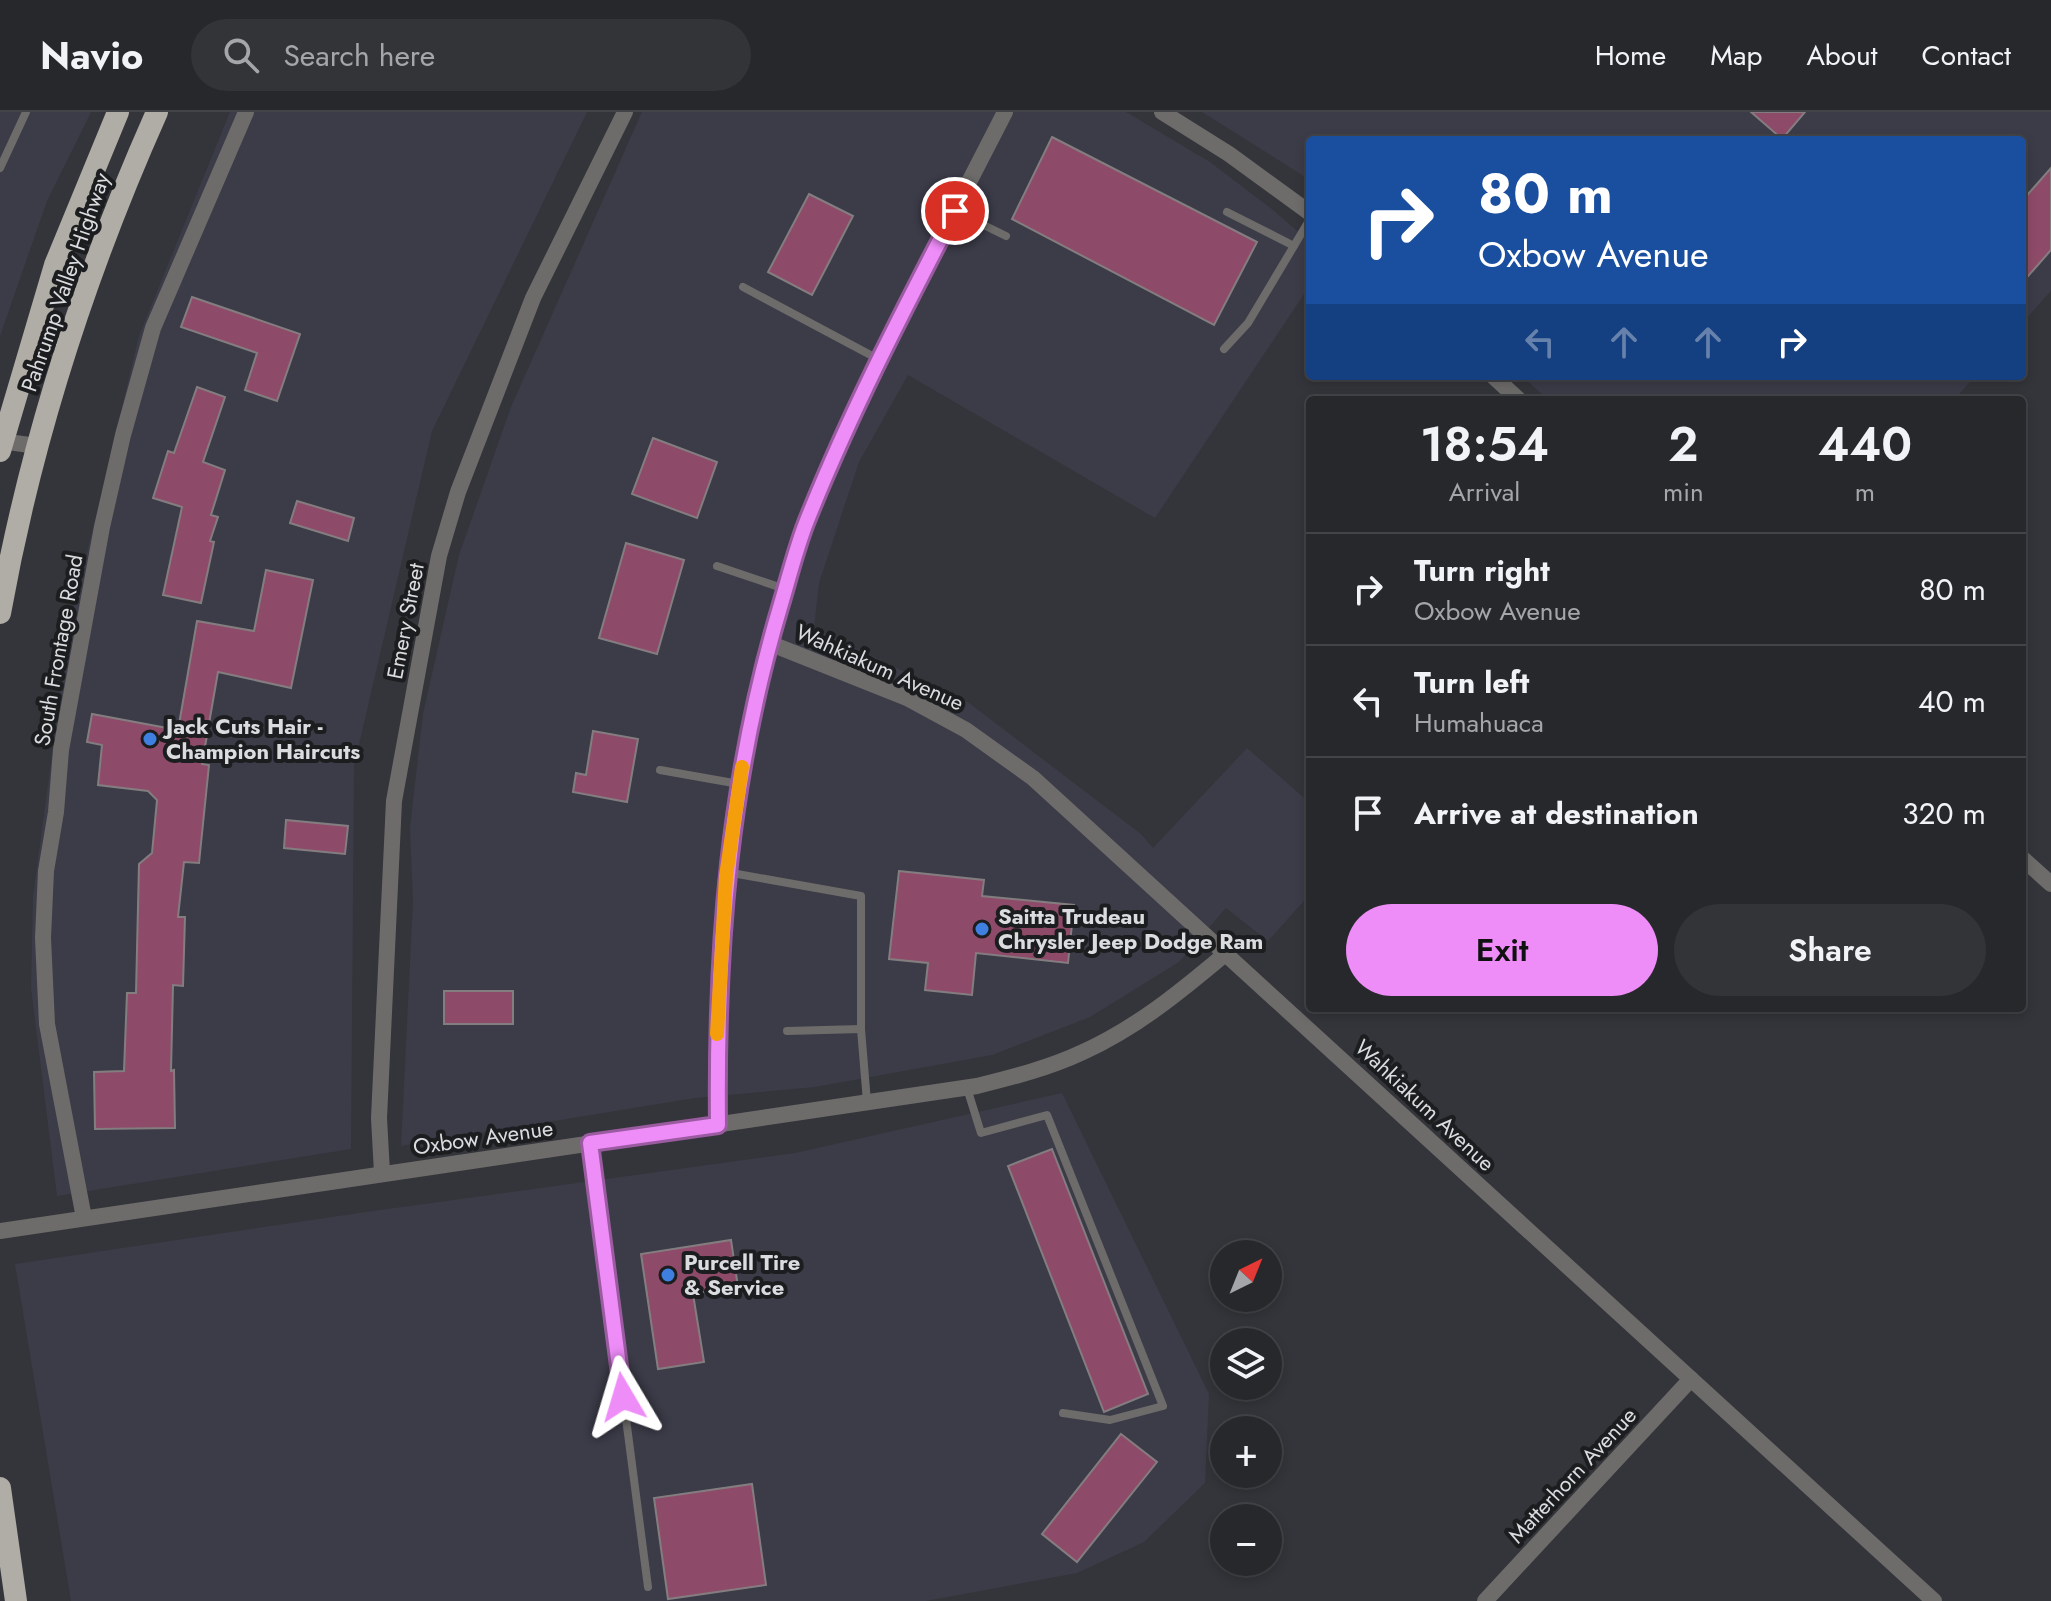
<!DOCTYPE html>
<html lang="en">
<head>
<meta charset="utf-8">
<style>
	:root { --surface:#27282c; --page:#333438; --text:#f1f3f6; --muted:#a4a6a9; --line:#434448; --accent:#ee8cf8 }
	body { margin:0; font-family:Jost,sans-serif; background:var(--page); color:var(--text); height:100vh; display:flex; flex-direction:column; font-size:30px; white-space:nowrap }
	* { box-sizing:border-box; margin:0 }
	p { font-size:26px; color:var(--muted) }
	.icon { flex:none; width:44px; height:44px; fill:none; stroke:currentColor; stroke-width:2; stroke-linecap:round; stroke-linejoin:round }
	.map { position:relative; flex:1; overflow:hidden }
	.details { position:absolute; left:1306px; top:284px; width:720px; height:616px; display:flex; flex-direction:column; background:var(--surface); border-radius:8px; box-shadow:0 4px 12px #0003,0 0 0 2px var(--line) }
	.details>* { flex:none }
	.guide { position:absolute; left:1306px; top:24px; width:720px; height:244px; border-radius:8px; box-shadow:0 4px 12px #0003,0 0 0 2px var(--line); background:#1a4fa0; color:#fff; overflow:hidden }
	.needle { width:52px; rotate:43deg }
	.buttons { position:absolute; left:1210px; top:1128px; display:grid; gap:16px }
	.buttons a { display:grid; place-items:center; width:72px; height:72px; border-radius:50%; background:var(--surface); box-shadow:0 4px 12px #0003,0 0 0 2px var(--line); font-size:40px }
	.pin { position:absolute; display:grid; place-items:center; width:68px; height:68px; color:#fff; margin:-34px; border:4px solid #fff; border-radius:50%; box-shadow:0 2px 8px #0007 }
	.me { position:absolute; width:88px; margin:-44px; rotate:353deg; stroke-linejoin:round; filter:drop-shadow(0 0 6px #0008) }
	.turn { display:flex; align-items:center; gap:28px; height:168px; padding:0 40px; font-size:36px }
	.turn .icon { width:104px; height:104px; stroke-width:2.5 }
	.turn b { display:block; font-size:56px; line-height:68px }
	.lanes { display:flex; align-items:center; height:76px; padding:0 40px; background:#0003; justify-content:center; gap:40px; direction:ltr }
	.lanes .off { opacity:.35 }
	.eta { display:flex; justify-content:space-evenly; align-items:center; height:136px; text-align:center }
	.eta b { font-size:48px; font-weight:600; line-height:56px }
	.cta { display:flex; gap:16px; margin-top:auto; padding:16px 40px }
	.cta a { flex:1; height:92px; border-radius:48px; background:var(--accent); color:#111; font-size:32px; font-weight:600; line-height:92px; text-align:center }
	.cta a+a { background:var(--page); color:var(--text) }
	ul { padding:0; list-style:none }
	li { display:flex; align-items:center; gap:24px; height:112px; padding:0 40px; border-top:2px solid var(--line) }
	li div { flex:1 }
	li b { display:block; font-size:30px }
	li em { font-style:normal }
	header { display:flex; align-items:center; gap:48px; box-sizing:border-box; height:112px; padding:0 40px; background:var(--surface); border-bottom:2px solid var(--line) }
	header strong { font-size:38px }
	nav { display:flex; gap:44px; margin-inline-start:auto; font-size:28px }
	.search { width:560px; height:72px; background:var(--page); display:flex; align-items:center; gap:20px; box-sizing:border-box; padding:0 28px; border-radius:44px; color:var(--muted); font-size:30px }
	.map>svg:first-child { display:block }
	.built { fill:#3b3c48 }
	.building { fill:#8e4b69; stroke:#847d80; stroke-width:2 }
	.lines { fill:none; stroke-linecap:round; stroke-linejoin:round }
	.service { stroke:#6e6c6a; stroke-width:8 }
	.minor { stroke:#6e6c6a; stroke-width:16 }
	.trunk { stroke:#b0aca6; stroke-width:22 }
	.route-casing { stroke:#9b5ba1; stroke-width:20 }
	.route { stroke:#ee8cf8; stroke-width:14 }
	.slow { stroke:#f59e0b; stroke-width:14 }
	.shop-dot { fill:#3f7fe0; stroke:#1c1d1f; stroke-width:3 }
	.labels { text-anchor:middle; stroke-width:8; stroke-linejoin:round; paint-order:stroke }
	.street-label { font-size:22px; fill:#dbdcdf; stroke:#1c1d1f }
	.poi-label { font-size:22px; font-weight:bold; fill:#dbdcdf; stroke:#1c1d1f; text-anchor:start }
</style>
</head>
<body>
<header>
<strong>Navio</strong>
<div class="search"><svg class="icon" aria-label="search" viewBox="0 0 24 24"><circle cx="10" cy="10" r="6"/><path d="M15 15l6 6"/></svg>Search here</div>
<nav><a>Home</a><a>Map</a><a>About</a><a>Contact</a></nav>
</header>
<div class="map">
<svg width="2051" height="1489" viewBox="0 0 2051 1489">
	<rect width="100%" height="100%" fill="#34353a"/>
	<g class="built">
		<polygon points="0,0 91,0 47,89 0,224"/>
		<polygon points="230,0 587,0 432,319 354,654 351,1037 57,1084 31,876 33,785 69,516 139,224"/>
		<polygon points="642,0 1126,0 1210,50 1273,98 1310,130 1310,173 1155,406 908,263 859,350 819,471 814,516 969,591 1141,722 1153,736 1247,636 1310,691 1310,782 1268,829 1226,796 1179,850 1090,905 992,943 815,975 695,986 401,1034 413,790 410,715 423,602 459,443 511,295"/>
		<polygon points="1202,0 2051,0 2051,179 2022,211 2022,28 1310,28 1310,68"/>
		<polygon points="1522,264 1975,264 1954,288 1548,288"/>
		<polygon points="1062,981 1209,1282 1205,1371 1144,1430 1077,1461 926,1489 71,1489 15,1152 366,1100 795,1041"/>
	</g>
	<g class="building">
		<polygon points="1751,0 1805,0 1782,27"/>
		<polygon points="1052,25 1257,130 1214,213 1012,107"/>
		<polygon points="2051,56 2051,138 2022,171 2022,89"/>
		<polygon points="809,82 853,104 812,183 768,160"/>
		<polygon points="192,185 300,222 277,289 245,278 257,241 181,215"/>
		<polygon points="197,275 225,285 203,350 225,358 211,403 218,405 210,429 214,430 201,491 163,483 182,395 153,386 168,339 174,341"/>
		<polygon points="653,326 717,350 697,406 632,382"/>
		<polygon points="297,389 354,406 348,429 290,411"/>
		<polygon points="626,431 684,448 657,542 599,526"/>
		<polygon points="266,458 313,468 291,576 218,560 202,652 209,653 199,751 184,750 178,805 185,805 183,874 173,873 171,959 174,958 175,1016 95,1017 94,960 124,959 127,881 136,881 139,752 152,741 157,688 148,679 98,673 102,633 87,630 92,602 178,618 197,509 254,519"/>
		<polygon points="593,619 638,627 627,690 573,680 576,661 586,663"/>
		<polygon points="286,708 348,714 345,742 284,736"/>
		<polygon points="899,759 984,768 982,784 1074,793 1068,851 976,841 972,883 925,878 928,851 889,847"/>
		<rect x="444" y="879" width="69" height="33"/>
		<polygon points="1052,1037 1148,1282 1104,1300 1008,1054"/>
		<polygon points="731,1128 738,1175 693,1182 704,1250 658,1257 641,1142"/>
		<polygon points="1121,1322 1157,1350 1077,1450 1042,1422"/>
		<polygon points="752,1372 766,1473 668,1487 654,1386"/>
	</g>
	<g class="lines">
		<g class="service">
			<polyline points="0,56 26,0"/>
			<polyline points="955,99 1006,124"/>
			<polyline points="1227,100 1294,134"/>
			<polyline points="743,175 878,247"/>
			<polyline points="1224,237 1248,211 1310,107"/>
			<polyline points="717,454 785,477"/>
			<polyline points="660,658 739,672"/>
			<polyline points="726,760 861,784 861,917 867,990"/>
			<polyline points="787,919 861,917"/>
			<polyline points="967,976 981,1021 1047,1003 1163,1294 1110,1308 1063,1301"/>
			<polyline points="590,1031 648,1475"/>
		</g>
		<g class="minor">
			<polyline points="1162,0 1229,42 1310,101"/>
			<polyline points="1493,264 1519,288"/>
			<polyline points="0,329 37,334"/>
			<polyline points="769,531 907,586 966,618 1033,666 1934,1489"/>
			<polyline points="2022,746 2051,772"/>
			<polyline points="718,1013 717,921 726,764 748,622 769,531 805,413 877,249 1005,0"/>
			<polyline points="382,1061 379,1006 394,689 439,444 458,380 533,186 625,0"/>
			<polyline points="84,1106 47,912 43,826 46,759 56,700 61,638 102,415 123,323 153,216 246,0"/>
			<path d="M0,1119L977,974C1013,965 1049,956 1083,940C1136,916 1180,880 1224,843"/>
			<polyline points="1485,1489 1691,1267"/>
		</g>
		<g class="trunk">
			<polyline points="0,339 55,153 118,0"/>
			<path d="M0,501C31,329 86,159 157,0"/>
			<polyline points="0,1376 16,1489"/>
		</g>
	</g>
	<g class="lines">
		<g class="route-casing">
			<path id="route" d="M623,1285L590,1031L718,1013C716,832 729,666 781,492C789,465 796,437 806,411C849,303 902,201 955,99"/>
		</g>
		<use href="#route" class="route"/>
		<polyline class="slow" points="717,922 726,764 742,655"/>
	</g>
	<g class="shop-dot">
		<circle cx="150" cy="627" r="8"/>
		<circle cx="982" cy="817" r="8"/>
		<circle cx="668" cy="1163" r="8"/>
	</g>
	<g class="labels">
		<g class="street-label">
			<text transform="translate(65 170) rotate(-71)" y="8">Pahrump Valley Highway</text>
			<text transform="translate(405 509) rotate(-79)" y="8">Emery Street</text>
			<text transform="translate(58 538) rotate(-80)" y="8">South Frontage Road</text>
			<text transform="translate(880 555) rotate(24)" y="8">Wahkiakum Avenue</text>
			<text transform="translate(1425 993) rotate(43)" y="8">Wahkiakum Avenue</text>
			<text transform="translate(483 1025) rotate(-8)" y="8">Oxbow Avenue</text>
			<text transform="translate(1572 1363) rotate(-47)" y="8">Matterhorn Avenue</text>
		</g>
		<g class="poi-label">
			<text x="166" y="622">Jack Cuts Hair -<tspan x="166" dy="25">Champion Haircuts</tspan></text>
			<text x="998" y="812">Saitta Trudeau<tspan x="998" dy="25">Chrysler Jeep Dodge Ram</tspan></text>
			<text x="684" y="1158">Purcell Tire<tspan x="684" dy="25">&amp; Service</tspan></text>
		</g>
	</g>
</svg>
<div class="buttons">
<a><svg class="needle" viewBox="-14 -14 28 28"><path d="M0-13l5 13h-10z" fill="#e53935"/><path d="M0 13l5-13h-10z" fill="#a4a6a9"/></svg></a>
<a><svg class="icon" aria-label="layers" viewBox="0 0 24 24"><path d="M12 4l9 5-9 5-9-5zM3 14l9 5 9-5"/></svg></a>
<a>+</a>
<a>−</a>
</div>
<div class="pin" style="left:955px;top:99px;background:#d93025"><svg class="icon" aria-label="arrive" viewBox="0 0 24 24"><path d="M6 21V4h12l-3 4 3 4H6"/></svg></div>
<svg class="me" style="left:623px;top:1285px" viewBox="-20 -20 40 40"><path d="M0-17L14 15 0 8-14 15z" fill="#ee8cf8" stroke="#fff" stroke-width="4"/></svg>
<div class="guide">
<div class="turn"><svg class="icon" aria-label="right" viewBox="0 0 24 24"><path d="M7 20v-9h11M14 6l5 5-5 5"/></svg><div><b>80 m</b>Oxbow Avenue</div></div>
<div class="lanes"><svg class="icon off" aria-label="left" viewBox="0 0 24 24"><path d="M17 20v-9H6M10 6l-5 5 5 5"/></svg><svg class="icon off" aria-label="ahead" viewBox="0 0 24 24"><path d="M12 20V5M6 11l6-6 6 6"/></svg><svg class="icon off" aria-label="ahead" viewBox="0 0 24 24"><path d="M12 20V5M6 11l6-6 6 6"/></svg><svg class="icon" aria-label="right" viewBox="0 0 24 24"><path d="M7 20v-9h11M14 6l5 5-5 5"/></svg></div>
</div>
<section class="details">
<div class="eta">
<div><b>18:54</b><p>Arrival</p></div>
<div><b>2</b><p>min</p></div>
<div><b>440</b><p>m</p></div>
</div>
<ul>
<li><svg class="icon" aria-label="right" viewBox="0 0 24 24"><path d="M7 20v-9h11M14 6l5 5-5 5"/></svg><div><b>Turn right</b><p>Oxbow Avenue</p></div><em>80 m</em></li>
<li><svg class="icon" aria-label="left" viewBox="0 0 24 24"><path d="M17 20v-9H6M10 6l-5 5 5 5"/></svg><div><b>Turn left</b><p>Humahuaca</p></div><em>40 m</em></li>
<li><svg class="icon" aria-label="arrive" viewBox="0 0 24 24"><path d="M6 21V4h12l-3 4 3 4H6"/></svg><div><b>Arrive at destination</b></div><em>320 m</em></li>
</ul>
<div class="cta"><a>Exit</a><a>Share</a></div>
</section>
</div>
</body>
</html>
